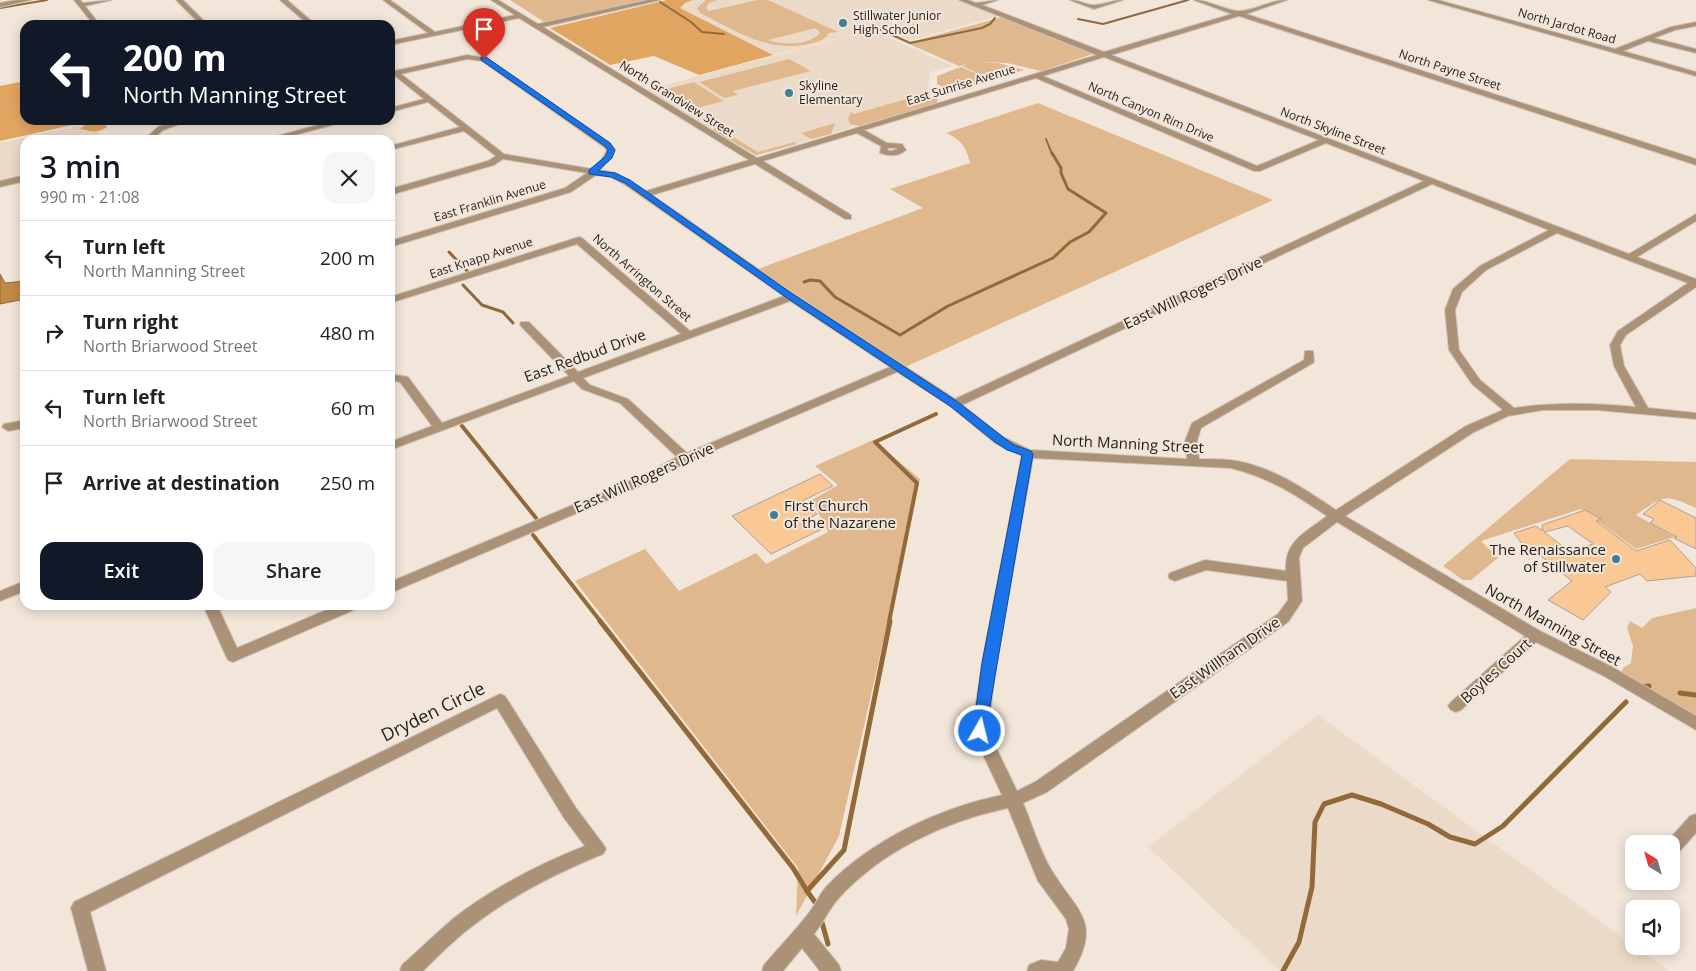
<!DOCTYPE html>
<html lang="en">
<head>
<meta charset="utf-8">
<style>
	:root { --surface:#fff; --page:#f6f6f6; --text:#222; --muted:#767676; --line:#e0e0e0; --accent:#111827 }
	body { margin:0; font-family:"Open Sans",sans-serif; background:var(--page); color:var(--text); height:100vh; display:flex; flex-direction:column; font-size:19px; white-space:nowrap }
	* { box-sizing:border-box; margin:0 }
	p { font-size:16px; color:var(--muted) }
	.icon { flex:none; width:28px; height:28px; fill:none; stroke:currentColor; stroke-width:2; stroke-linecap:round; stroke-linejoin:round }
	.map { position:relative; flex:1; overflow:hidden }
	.panel { position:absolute; left:20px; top:135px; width:375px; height:475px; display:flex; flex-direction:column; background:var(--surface); border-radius:15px; box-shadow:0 2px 12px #0003 }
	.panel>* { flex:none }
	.hud { position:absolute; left:20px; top:20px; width:375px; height:105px; border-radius:15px; box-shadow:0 2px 12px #0003; background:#111827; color:#fff; overflow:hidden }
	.needle { width:32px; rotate:323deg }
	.controls { position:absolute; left:1625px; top:835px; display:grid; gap:10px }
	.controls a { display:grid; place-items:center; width:55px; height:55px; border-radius:10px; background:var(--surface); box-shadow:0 2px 12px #0003; font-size:25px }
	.pin { position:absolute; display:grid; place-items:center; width:42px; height:42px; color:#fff; margin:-51px -21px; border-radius:50% 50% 50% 0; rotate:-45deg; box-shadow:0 0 5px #0007 }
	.pin .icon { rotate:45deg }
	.me { position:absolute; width:55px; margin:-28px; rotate:8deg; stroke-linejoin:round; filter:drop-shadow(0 0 4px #0008) }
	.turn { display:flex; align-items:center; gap:18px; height:105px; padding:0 20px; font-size:22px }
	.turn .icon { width:65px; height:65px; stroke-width:2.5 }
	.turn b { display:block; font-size:35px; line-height:42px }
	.round { display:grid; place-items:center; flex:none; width:52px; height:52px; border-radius:15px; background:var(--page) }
	.head { display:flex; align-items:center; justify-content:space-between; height:85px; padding:0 20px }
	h1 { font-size:30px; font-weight:600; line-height:38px; color:var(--accent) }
	.action { display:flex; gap:10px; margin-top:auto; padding:10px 20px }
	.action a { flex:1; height:58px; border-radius:15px; background:var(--accent); color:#fff; font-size:20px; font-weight:600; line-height:58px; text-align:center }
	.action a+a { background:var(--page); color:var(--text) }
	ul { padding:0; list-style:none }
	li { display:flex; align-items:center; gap:15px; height:75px; padding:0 20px; border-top:1px solid var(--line) }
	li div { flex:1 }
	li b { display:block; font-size:19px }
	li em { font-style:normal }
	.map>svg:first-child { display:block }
	.built { fill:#ecdac8 }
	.green { fill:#e0b88e; fill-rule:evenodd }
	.forest { fill:#e1a562 }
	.water { fill:#c38946; stroke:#926938 }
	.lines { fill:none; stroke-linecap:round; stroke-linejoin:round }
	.stream-far3 { stroke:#926938; stroke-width:2 }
	.stream-far2 { stroke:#926938; stroke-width:3 }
	.stream-far1 { stroke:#926938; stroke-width:4 }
	.stream { stroke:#926938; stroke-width:5 }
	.building { fill:#fac894; stroke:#aca195; fill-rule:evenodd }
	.minor-casing { stroke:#ccc2b7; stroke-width:2 }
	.minor { fill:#ab9176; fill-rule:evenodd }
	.route { fill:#1a73e8; stroke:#114b97 }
	.poi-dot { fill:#3f8192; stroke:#f2e6da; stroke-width:2 }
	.labels { text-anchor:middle; stroke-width:4; stroke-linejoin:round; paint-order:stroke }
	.far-poi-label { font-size:12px; fill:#211d18; stroke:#f2e6da; text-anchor:start }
	.far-street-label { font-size:12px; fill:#211d18; stroke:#f2e6da }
	.street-label { font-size:15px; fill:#211d18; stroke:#f2e6da }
	.poi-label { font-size:15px; fill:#211d18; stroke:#f2e6da; text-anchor:start }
	.near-street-label { font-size:18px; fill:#211d18; stroke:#f2e6da }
</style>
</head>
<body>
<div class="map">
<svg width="1696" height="971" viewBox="0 0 1696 971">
	<rect width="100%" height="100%" fill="#f2e6da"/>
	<g class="built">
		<polygon points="693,0 957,0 999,16 904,42 873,29 773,55 680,8 685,3"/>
		<polygon points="871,30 953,66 930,72 927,96 941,100 756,156 646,90"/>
		<polygon points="92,123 103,140 25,140 25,175 0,180 0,143"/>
		<polygon points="1318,715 1634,946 1669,971 1280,971 1148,847"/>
	</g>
	<g class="green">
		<polygon points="510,0 645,0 544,22"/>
		<path d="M706,0H717L709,3L706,8L709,11L757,0H768L838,32L829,33C825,40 817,42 809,44C768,53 736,31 700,13L697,8ZM816,28L820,33C808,46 783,45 768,40Z"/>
		<polygon points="1003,17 1096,53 1041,71 1007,63 981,62 998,63 1024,70 992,80 962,66 967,64 959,66 907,43"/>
		<polygon points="789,59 811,71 733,91 738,95 724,98 699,82"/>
		<polygon points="961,67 991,80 953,92 937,84 937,76"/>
		<polygon points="694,82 724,101 693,109 663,90"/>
		<polygon points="910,95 935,97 937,99 937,103 859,126 850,124 848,119 851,112 854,114 910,98"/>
		<path d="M1038,103L1273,200L901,369L758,269L923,208L890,189L970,163C966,146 961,140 946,133Z"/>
		<polygon points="835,123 831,134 812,139 802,134 802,133"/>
		<polygon points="714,128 718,128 758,152 794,142 797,144 756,155 713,130"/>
		<polygon points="873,440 920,479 839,836 796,916 798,868 575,581 645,549 679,591 756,553 766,564 828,532 812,500 838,485 815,466"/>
		<path d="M1570,459L1696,462V508C1663,493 1665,495 1636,515L1675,537L1636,549L1581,509L1481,541L1498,558L1471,580H1463L1443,566Z"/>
		<polygon points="1696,608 1696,721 1620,676 1623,668 1631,663 1633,646 1627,628 1630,621 1642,628 1652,618"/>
	</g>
	<g class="forest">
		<polygon points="667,0 693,0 685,3 680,8 773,55 699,75 654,56 610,65 550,28"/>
		<path d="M25,81V120H124L105,124L107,127C98,134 90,131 80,129L85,125L81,123L0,141V86Z"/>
	</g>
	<polygon class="water" points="0,274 5,283 25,281 25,299 0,304"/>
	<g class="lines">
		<g class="stream-far3">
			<polyline points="660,2 691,22 702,32 724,34"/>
			<polyline points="0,8 47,0"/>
			<polyline points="1078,19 1103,24 1188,0"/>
			<polyline points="881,30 910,43 982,28 990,24 995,18"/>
			<polyline points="1046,139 1052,154"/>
		</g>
		<g class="stream-far2">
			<polyline points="449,252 469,273"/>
			<polyline points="804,282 810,280 820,281 835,297 900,335 948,306 1053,258 1070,242 1089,232 1106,213 1068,189 1061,173 1061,168 1052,153"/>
			<polyline points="463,285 482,305 503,312 513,323"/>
		</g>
		<g class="stream-far1">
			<polyline points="462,426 536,518"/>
			<polyline points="533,535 601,622"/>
			<polyline points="889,622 917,483 875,442 936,414"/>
		</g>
		<g class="stream">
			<polyline points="600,621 793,868 807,891"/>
			<polyline points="1641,687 1649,686"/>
			<polyline points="1680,693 1696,695"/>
			<polyline points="817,905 807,891 844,850 890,621"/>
			<polyline points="821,919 828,944"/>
			<polyline points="1283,971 1299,942 1312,887 1315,822 1324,804 1352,795 1381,804 1428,824 1450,837 1475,844 1503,826 1626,702"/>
		</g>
	</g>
	<g class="building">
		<polygon points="820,474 833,486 802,501 817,514 810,518 822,529 771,554 732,516"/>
		<polygon points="1660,500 1696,518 1696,549 1674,538 1677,537 1650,523 1654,519 1643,514"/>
		<path d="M1585,510L1601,519L1596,521L1636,551L1670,540L1696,568V576L1647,581L1640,574L1605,587L1611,592L1583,620L1548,600L1572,581L1525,543L1522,544L1514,533L1536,526L1543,531L1542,525ZM1568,526L1593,544L1570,552L1544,532Z"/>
	</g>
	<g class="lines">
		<g class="minor-casing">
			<g id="minor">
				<polygon points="17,0 31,0 0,7 0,3"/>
				<polygon points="74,0 80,0 83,3 112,0 85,6 100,25 94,25"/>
				<polygon points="176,0 183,0 208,25 201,25"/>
				<polygon points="280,0 287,0 316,25 309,25"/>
				<path d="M383,0H390L435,32L515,15L491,0H498L538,24L648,0H660L543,27L757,158L1097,55L959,0H968L976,3L998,0L982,5L1104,52L1232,14L1194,0C1209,0 1229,12 1240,11C1257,10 1270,0 1287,0L1246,14L1696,159V165L1239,16L1111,55L1629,254L1696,214V221L1637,257L1696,279V287L1626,335L1620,345L1624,366L1648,408L1696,413V419L1597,410H1543L1508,416L1474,432L1345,516L1540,631L1614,668L1696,716V730L1604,676L1536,642L1461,710L1456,712L1451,710L1448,706L1451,702L1525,636L1337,522L1303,548L1299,558L1302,601L1288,622L1047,792L1023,803C1032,824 1040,852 1052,871C1077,912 1102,921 1073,971H1027L1029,965L1041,960L1058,962L1066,948L1069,929L1066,919L1038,881L1008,808C946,821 881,851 838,899C829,909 823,923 814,934L839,965L841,971H820L802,948L783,971H762L764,965C780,946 797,929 811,910C816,903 820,894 826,887C871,840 939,808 1002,795L972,731L982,663L1022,456L995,443L950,406L897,372L689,461L652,481L390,593V582L644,475L677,457L620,403L582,389L574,381L390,450V442L432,426L400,382L390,380V374L408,377L442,423L569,376L521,326L520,324L521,322H529L578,372L681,334L577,244L390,303V297L579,237L582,238L690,331L784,296L624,184L611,177L596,175L571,192L390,247V241L565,188L587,173L503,159L494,165L390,195V189L488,161L496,156L464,131L390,150V146L460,127L428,102L390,112V108L424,99L394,75L390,76V72L467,55L486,58L610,143L615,150L600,170L616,173L646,191L749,160L519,18L390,45V41L428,33ZM1104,57L1319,140L1257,166L1043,76ZM467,59L482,61L604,147L607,150L602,159L592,169L504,154L401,74ZM1036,78L1254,171H1260L1326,143L1424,181L955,399L791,292L652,195L755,164L845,219H851V215L763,161L857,133L881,146L880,153C890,156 898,157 906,150L902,144L887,143L864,130ZM888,148H897V149L891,151L887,150ZM1432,184L1549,230L1480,266L1453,289L1445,310L1449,350L1472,384L1503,410L1466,426L1336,510C1303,488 1270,465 1230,460C1220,459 1209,459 1199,459L1197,441L1201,428L1313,363L1314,361L1313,351H1305L1304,360L1192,423L1185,441L1187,459L1030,450L1003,437L962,405ZM1557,233L1688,283L1618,331L1610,345L1614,366L1636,407C1595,403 1555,402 1514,408L1480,380L1459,350L1455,310L1462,292L1486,270ZM790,301L890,367L687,453L628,399L590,385L583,378ZM1033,458L1231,468C1272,479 1293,493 1327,516C1305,533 1284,541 1286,571L1205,560L1170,573L1168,576L1170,579L1175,581L1206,570L1287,581L1288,600L1278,614L1035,782L1017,791L988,731L996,663Z"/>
				<path d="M1070,0C1079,0 1086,5 1094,5C1104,5 1113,0 1123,0L1094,9Z"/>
				<polygon points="1428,0 1438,0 1615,49 1671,27 1696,22 1696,26 1675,30 1654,38 1696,49 1696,53 1648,41 1623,51 1696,72 1696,76"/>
				<polygon points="176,120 191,120 163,130 152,140 144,140 158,127"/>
				<polygon points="337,120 351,120 276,140 262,140"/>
				<polygon points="25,175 25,181 0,187 0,181"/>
				<polygon points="25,420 25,428 8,431 2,427 4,424"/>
				<polygon points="25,581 25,591 0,601 0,591"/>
				<polygon points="203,605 217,605 237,648 338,605 358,605 356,609 233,662 228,660 226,656"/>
				<path d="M500,694L505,696L576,808L603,844L606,849L603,854C556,873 511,896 471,927C454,940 438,956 423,971H400L402,965C420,949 436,933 454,918C493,888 539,864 585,846L564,818L497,708L90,912L106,971H88L71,908L74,902Z"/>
				<polygon points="1696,814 1696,833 1677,854 1671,856 1671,844 1665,844 1690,816"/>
			</g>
		</g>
		<use href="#minor" class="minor"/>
	</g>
	<polygon class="route" points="481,57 486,57 610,143 615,150 612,158 598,171 615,173 630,180 791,293 958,402 1003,437 1014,445 1031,451 1033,454 985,735 980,737 975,735 973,731 982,663 1022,455 1007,450 995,442 950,406 784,296 625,183 611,177 589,174 589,170 606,156 608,150 605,146 481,60"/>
	<g class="poi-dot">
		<circle cx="843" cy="23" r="5"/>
		<circle cx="789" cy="93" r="5"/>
		<circle cx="774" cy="515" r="5"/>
		<circle cx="1616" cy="559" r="5"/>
	</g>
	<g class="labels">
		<g class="far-poi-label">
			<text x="853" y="20">Stillwater Junior<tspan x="853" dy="14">High School</tspan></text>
			<text x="799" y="90">Skyline<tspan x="799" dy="14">Elementary</tspan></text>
		</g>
		<g class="far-street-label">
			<text transform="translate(1567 26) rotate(16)" y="4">North Jardot Road</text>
			<text transform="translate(1450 70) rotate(18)" y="4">North Payne Street</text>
			<text transform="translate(961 85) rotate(-17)" y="4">East Sunrise Avenue</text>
			<text transform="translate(677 99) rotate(32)" y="4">North Grandview Street</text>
			<text transform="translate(1151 112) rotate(23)" y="4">North Canyon Rim Drive</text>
			<text transform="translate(1333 131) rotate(21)" y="4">North Skyline Street</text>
			<text transform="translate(490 201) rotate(-17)" y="4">East Franklin Avenue</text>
			<text transform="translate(481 258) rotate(-18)" y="4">East Knapp Avenue</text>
			<text transform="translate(642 278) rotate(41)" y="4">North Arrington Street</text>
		</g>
		<g class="street-label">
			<text transform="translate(1193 293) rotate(-25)" y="5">East Will Rogers Drive</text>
			<text transform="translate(585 356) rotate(-20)" y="5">East Redbud Drive</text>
			<text transform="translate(1128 444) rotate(3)" y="5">North Manning Street</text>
			<text transform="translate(644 478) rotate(-24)" y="5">East Will Rogers Drive</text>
			<text transform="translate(1553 625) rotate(29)" y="5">North Manning Street</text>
			<text transform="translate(1225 658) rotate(-35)" y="5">East Willham Drive</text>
			<text transform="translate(1496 671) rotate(-42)" y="5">Boyles Court</text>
		</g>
		<g class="poi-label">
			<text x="784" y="511">First Church<tspan x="784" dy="17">of the Nazarene</tspan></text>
			<text x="1606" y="555" text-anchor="end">The Renaissance<tspan x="1606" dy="17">of Stillwater</tspan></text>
		</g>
		<g class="near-street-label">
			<text transform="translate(433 712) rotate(-26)" y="6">Dryden Circle</text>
		</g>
	</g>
</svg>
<div class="controls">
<a><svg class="needle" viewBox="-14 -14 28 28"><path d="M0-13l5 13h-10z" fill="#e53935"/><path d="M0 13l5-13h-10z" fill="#767676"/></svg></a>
<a><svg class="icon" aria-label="sound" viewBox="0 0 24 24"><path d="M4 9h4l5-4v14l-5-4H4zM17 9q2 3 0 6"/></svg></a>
</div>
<div class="pin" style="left:484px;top:59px;background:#d93025"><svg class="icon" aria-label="arrive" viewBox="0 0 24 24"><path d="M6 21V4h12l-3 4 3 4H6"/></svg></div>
<svg class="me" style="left:980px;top:731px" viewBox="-20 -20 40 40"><circle r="17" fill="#1a73e8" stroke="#fff" stroke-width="3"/><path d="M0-11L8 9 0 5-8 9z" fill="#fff"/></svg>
<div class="hud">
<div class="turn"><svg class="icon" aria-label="left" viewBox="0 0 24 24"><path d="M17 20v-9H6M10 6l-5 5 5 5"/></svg><div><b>200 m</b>North Manning Street</div></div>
</div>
<section class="panel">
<div class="head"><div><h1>3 min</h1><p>990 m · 21:08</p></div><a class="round"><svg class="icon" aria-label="close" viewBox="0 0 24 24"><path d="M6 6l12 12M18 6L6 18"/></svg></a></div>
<ul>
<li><svg class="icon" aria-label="left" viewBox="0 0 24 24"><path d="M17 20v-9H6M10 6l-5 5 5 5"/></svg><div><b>Turn left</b><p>North Manning Street</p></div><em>200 m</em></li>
<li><svg class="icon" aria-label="right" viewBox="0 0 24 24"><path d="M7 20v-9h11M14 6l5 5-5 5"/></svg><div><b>Turn right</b><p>North Briarwood Street</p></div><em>480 m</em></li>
<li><svg class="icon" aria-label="left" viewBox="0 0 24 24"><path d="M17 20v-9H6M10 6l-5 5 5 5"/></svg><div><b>Turn left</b><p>North Briarwood Street</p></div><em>60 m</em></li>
<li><svg class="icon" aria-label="arrive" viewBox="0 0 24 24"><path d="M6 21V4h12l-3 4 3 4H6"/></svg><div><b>Arrive at destination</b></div><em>250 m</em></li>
</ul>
<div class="action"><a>Exit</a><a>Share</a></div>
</section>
</div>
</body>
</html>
